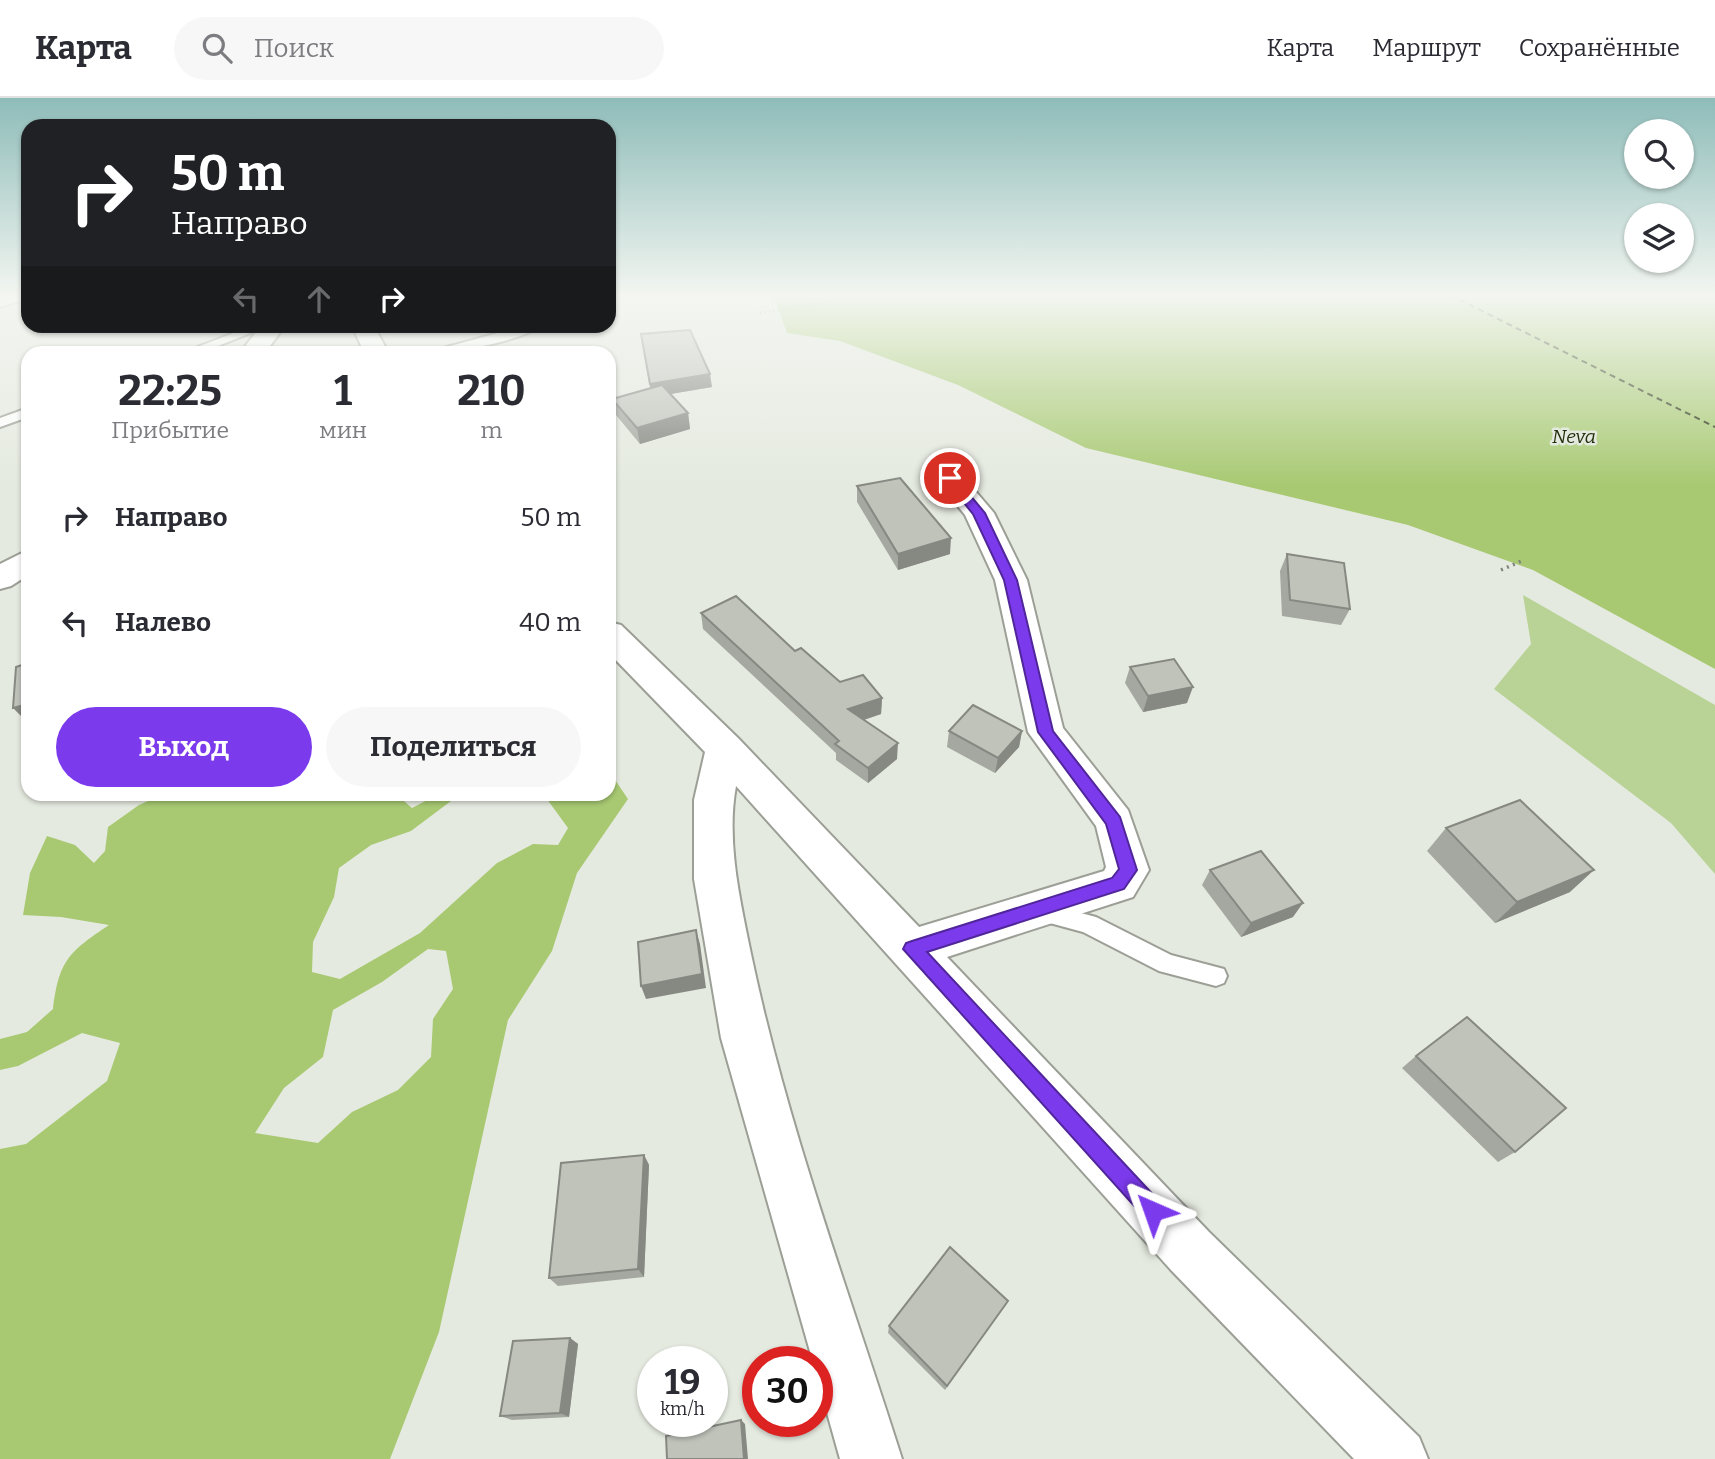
<!DOCTYPE html>
<html lang="ru">
<head>
<meta charset="utf-8">
<style>
	:root { --surface:#fff; --page:#f7f7f7; --text:#2b2b33; --muted:#7c7c81; --line:#e1e1e2; --accent:#7c3aed }
	body { margin:0; font-family:Bitter,serif; background:var(--page); color:var(--text); height:100vh; display:flex; flex-direction:column; font-size:26px; white-space:nowrap }
	* { box-sizing:border-box; margin:0 }
	p { font-size:23px; color:var(--muted) }
	.icon { flex:none; width:38px; height:38px; fill:none; stroke:currentColor; stroke-width:2; stroke-linecap:round; stroke-linejoin:round }
	.map { position:relative; flex:1; overflow:hidden }
	.side { position:absolute; left:21px; top:248px; width:595px; height:455px; display:flex; flex-direction:column; background:var(--surface); border-radius:21px; box-shadow:0 2px 5px #0004 }
	.side>* { flex:none }
	.banner { position:absolute; left:21px; top:21px; width:595px; height:214px; border-radius:21px; box-shadow:0 2px 5px #0004; background:#202124; color:#fff; overflow:hidden }
	.buttons { position:absolute; left:1624px; top:21px; display:grid; gap:14px }
	.buttons a { display:grid; place-items:center; width:70px; height:70px; border-radius:50%; background:var(--surface); box-shadow:0 2px 5px #0004; font-size:35px }
	.speed { position:absolute; left:637px; top:1248px; display:flex; gap:14px; font-size:35px; font-weight:700; text-align:center }
	.speed>* { display:grid; place-content:center; width:91px; height:91px; border-radius:50%; background:var(--surface); box-shadow:0 2px 5px #0004; line-height:1 }
	.speed small { font-size:18px; font-weight:400 }
	.speed .limit { border:10px solid #d22; background:#fff; color:#111 }
	.pin { position:absolute; display:grid; place-items:center; width:60px; height:60px; color:#fff; margin:-30px; border:4px solid #fff; border-radius:50%; box-shadow:0 2px 7px #0007 }
	.me { position:absolute; width:77px; margin:-38px; rotate:317deg; stroke-linejoin:round; filter:drop-shadow(0 0 5px #0008) }
	.turn { display:flex; align-items:center; gap:24px; height:147px; padding:0 35px; font-size:32px }
	.turn .icon { width:91px; height:91px; stroke-width:2.5 }
	.turn b { display:block; font-size:49px; line-height:60px }
	.lanes { display:flex; align-items:center; height:66px; padding:0 35px; background:#0003; justify-content:center; gap:35px; direction:ltr }
	.lanes .off { opacity:.35 }
	.eta { display:flex; justify-content:space-evenly; align-items:center; height:119px; text-align:center }
	.eta b { font-size:42px; font-weight:700; line-height:49px }
	.primary-button { display:flex; gap:14px; margin-top:auto; padding:14px 35px }
	.primary-button a { flex:1; height:80px; border-radius:42px; background:var(--accent); color:#fff; font-size:28px; font-weight:700; line-height:80px; text-align:center }
	.primary-button a+a { background:var(--page); color:var(--text) }
	ul { padding:0; list-style:none }
	li { display:flex; align-items:center; gap:21px; height:105px; padding:0 35px }
	li div { flex:1 }
	li b { display:block; font-size:26px }
	li em { font-style:normal }
	header { display:flex; align-items:center; gap:42px; box-sizing:border-box; height:98px; padding:0 35px; background:var(--surface); border-bottom:2px solid var(--line) }
	header strong { font-size:33px }
	nav { display:flex; gap:38px; margin-inline-start:auto; font-size:24px }
	.search { width:490px; height:63px; background:var(--page); display:flex; align-items:center; gap:18px; box-sizing:border-box; padding:0 24px; border-radius:38px; color:var(--muted); font-size:26px }
	.map>svg:first-child { display:block }
	.green { fill:#b9d295 }
	.water { fill:#a8c972; fill-rule:evenodd }
	.lines { fill:none; stroke-linecap:round; stroke-linejoin:round }
	.ferry { stroke:#24300c; stroke-width:2; stroke-dasharray:6 4.5; stroke-linecap:butt }
	.service-casing { stroke:#9b9f96; stroke-width:4 }
	.minor-casing { stroke:#9b9f96; stroke-width:4 }
	.tertiary-casing { stroke:#9b9f96; stroke-width:4 }
	.path-far1 { stroke:#7e817b; stroke-width:2.5; stroke-dasharray:1 3.5; stroke-linecap:butt }
	.path { stroke:#7e817b; stroke-width:3.5; stroke-dasharray:2 4.5; stroke-linecap:butt }
	.service { fill:#fff; fill-rule:evenodd }
	.minor { fill:#fff; fill-rule:evenodd }
	.tertiary { fill:#fff; fill-rule:evenodd }
	.wall { fill:#a4a8a0 }
	.shaded-wall { fill:#868882 }
	.building { fill:#bfc3ba; stroke:#868882; stroke-width:2 }
	.route { fill:#7c3aed; stroke:#51269a; stroke-width:2 }
	.labels { text-anchor:middle; stroke-width:5; stroke-linejoin:round; paint-order:stroke }
	.far-water-label { font-size:19px; font-style:italic; fill:#24300c; stroke:#e5eae0 }
</style>
</head>
<body>
<header>
<strong>Карта</strong>
<div class="search"><svg class="icon" aria-label="search" viewBox="0 0 24 24"><circle cx="10" cy="10" r="6"/><path d="M15 15l6 6"/></svg>Поиск</div>
<nav><a>Карта</a><a>Маршрут</a><a>Сохранённые</a></nav>
</header>
<div class="map">
<svg width="1715" height="1361" viewBox="0 0 1715 1361">
	<rect width="100%" height="100%" fill="#e5eae0"/>
	<polygon class="green" points="1523,497 1715,607 1715,776 1671,725 1494,591 1531,546"/>
	<g class="water">
		<polygon points="773,197 1715,197 1715,571 1533,472 1408,427 1086,350 958,287 840,243 787,235"/>
		<path d="M609,673L628,701L577,775L552,853L508,922L439,1234L390,1361H0V1051L26,1046L107,983L120,945L82,935L18,968L0,972V941L27,934L53,911C59,862 69,854 109,827L61,819L23,817L30,775L47,738L75,747L94,765L105,753L108,729L139,707L162,697H210L235,701L258,696L397,697L412,710L437,697H459L411,733L371,747L339,770L334,799L313,844L312,874L340,881L420,835L497,765L533,746L558,747L568,730L544,697L609,696ZM428,851L446,853L453,891L433,921L431,959L398,992L352,1014L318,1045L255,1035L284,990L323,959L333,912L382,884Z"/>
	</g>
	<g class="lines">
		<polyline class="ferry" points="1450,197 1715,329"/>
		<g class="service-casing">
			<g id="service">
				<polygon points="252,228 268,228 198,256 179,256"/>
				<path d="M524,228H540C520,244 447,256 421,256Z"/>
				<polygon points="28,310 28,319 0,329 0,320"/>
				<polygon points="1043,805 1096,819 1171,857 1224,871 1227,878 1224,885 1216,888 1159,873 1083,834 1035,821 1032,814 1035,807"/>
			</g>
		</g>
		<g class="minor-casing">
			<g id="minor">
				<polygon points="0,197 26,197 23,202 0,209"/>
				<polygon points="352,228 374,228 389,256 365,256"/>
				<path d="M950,372L960,375L994,415L1027,482L1063,630L1128,712L1149,772L1133,799L947,859L1209,1134L1419,1339L1428,1361H1354L1171,1172L736,688C726,743 740,802 751,856C787,1028 849,1194 902,1361H840L817,1279V1264H813L721,940L694,781V702L705,654L609,555V524L621,527L738,640L919,829L1104,773L1106,769L1096,728L1028,634L995,482L965,417L936,381L940,375Z"/>
			</g>
		</g>
		<g class="tertiary-casing">
			<g id="tertiary">
				<polygon points="261,228 285,228 264,256 239,256"/>
				<polygon points="28,452 28,477 11,488 0,491 0,466"/>
			</g>
		</g>
		<polyline class="path-far1" points="760,215 828,204"/>
		<polyline class="path" points="1501,472 1524,462"/>
		<use href="#service" class="service"/>
		<use href="#minor" class="minor"/>
		<use href="#tertiary" class="tertiary"/>
	</g>
	<g class="wall">
		<polygon points="641,236 712,289 671,296 688,315 690,331 640,346 616,317 612,301 650,290"/>
		<polygon points="857,388 950,456 898,472 857,404"/>
		<polygon points="1287,456 1350,511 1341,527 1282,518 1280,473"/>
		<polygon points="701,515 795,553 840,584 882,600 881,616 864,622 897,661 868,685 836,662 836,655 703,531"/>
		<polygon points="1130,569 1187,605 1143,614 1125,585"/>
		<polygon points="949,633 1022,633 1019,649 995,675 947,649"/>
		<polygon points="1446,730 1570,794 1495,825 1427,753"/>
		<polygon points="1210,772 1293,819 1241,839 1202,787"/>
		<polygon points="1416,958 1515,1054 1498,1064 1402,970"/>
		<polygon points="644,1057 649,1067 644,1179 558,1188 549,1180"/>
		<polygon points="1008,1203 945,1292 888,1235 889,1228"/>
		<polygon points="570,1240 578,1246 569,1319 512,1322 500,1318"/>
	</g>
	<g class="shaded-wall">
		<polygon points="710,276 712,289 652,299 650,286"/>
		<polygon points="688,315 690,331 640,346 637,330"/>
		<polygon points="951,440 950,456 898,472 898,456"/>
		<polygon points="1193,589 1187,605 1143,614 1148,598"/>
		<polygon points="882,600 881,616 848,627 848,611"/>
		<polygon points="28,606 28,625 13,610"/>
		<polygon points="1022,633 1019,649 995,675 998,660"/>
		<polygon points="898,645 897,661 868,685 868,670"/>
		<polygon points="1594,772 1570,794 1495,825 1517,804"/>
		<polygon points="1303,805 1293,819 1241,839 1251,825"/>
		<polygon points="696,832 700,846 706,890 646,901 641,888"/>
		<polygon points="644,1057 649,1067 644,1179 638,1171"/>
		<polygon points="570,1240 578,1246 569,1319 560,1315"/>
		<polygon points="741,1322 745,1326 748,1361 744,1361"/>
	</g>
	<g class="building">
		<polygon points="690,232 710,276 650,286 641,236"/>
		<polygon points="662,287 688,315 637,330 612,301"/>
		<polygon points="900,380 951,440 898,456 857,388"/>
		<polygon points="1287,456 1344,465 1350,511 1290,502"/>
		<polygon points="736,498 795,553 801,550 840,584 863,577 882,600 848,611 898,645 868,670 835,646 839,643 701,515"/>
		<polygon points="1174,561 1193,589 1148,598 1130,569"/>
		<polygon points="28,565 28,606 13,610 16,569"/>
		<polygon points="973,607 1022,633 998,660 949,633"/>
		<polygon points="1520,702 1594,772 1517,804 1446,730"/>
		<polygon points="1261,753 1303,805 1251,825 1210,772"/>
		<polygon points="696,832 702,876 641,888 638,844"/>
		<polygon points="1467,919 1566,1010 1515,1054 1416,958"/>
		<polygon points="644,1057 638,1171 549,1180 561,1065"/>
		<polygon points="950,1149 1008,1203 947,1288 889,1228"/>
		<polygon points="570,1240 560,1315 500,1318 513,1243"/>
		<polygon points="741,1322 744,1361 667,1361 666,1338"/>
	</g>
	<linearGradient id="sky" x2="0" y2="1"><stop stop-color="#8ebcb9"/><stop offset="0.51" stop-color="#f3f6f1"/><stop offset="1" stop-color="#f3f6f1" stop-opacity="0"/></linearGradient>
	<rect width="1715" height="388" fill="url(#sky)"/>
	<polygon class="route" points="946,378 954,378 985,415 1017,482 1053,633 1120,719 1137,772 1124,791 927,854 1161,1105 1164,1113 1161,1120 1153,1124 1145,1120 903,851 906,845 912,843 1112,780 1119,771 1106,726 1038,634 1004,482 973,416 946,383"/>
	<g class="labels">
		<g class="far-water-label">
			<text x="1574" y="345">Neva</text>
		</g>
	</g>
</svg>
<div class="buttons">
<a><svg class="icon" aria-label="search" viewBox="0 0 24 24"><circle cx="10" cy="10" r="6"/><path d="M15 15l6 6"/></svg></a>
<a><svg class="icon" aria-label="layers" viewBox="0 0 24 24"><path d="M12 4l9 5-9 5-9-5zM3 14l9 5 9-5"/></svg></a>
</div>
<div class="speed"><div>19<small>km/h</small></div><div class="limit">30</div></div>
<div class="pin" style="left:950px;top:380px;background:#d93025"><svg class="icon" aria-label="arrive" viewBox="0 0 24 24"><path d="M6 21V4h12l-3 4 3 4H6"/></svg></div>
<svg class="me" style="left:1153px;top:1113px" viewBox="-20 -20 40 40"><path d="M0-17L14 15 0 8-14 15z" fill="#7c3aed" stroke="#fff" stroke-width="4"/></svg>
<div class="banner">
<div class="turn"><svg class="icon" aria-label="right" viewBox="0 0 24 24"><path d="M7 20v-9h11M14 6l5 5-5 5"/></svg><div><b>50 m</b>Направо</div></div>
<div class="lanes"><svg class="icon off" aria-label="left" viewBox="0 0 24 24"><path d="M17 20v-9H6M10 6l-5 5 5 5"/></svg><svg class="icon off" aria-label="ahead" viewBox="0 0 24 24"><path d="M12 20V5M6 11l6-6 6 6"/></svg><svg class="icon" aria-label="right" viewBox="0 0 24 24"><path d="M7 20v-9h11M14 6l5 5-5 5"/></svg></div>
</div>
<section class="side">
<div class="eta">
<div><b>22:25</b><p>Прибытие</p></div>
<div><b>1</b><p>мин</p></div>
<div><b>210</b><p>m</p></div>
</div>
<ul>
<li><svg class="icon" aria-label="right" viewBox="0 0 24 24"><path d="M7 20v-9h11M14 6l5 5-5 5"/></svg><div><b>Направо</b></div><em>50 m</em></li>
<li><svg class="icon" aria-label="left" viewBox="0 0 24 24"><path d="M17 20v-9H6M10 6l-5 5 5 5"/></svg><div><b>Налево</b></div><em>40 m</em></li>
</ul>
<div class="primary-button"><a>Выход</a><a>Поделиться</a></div>
</section>
</div>
</body>
</html>
